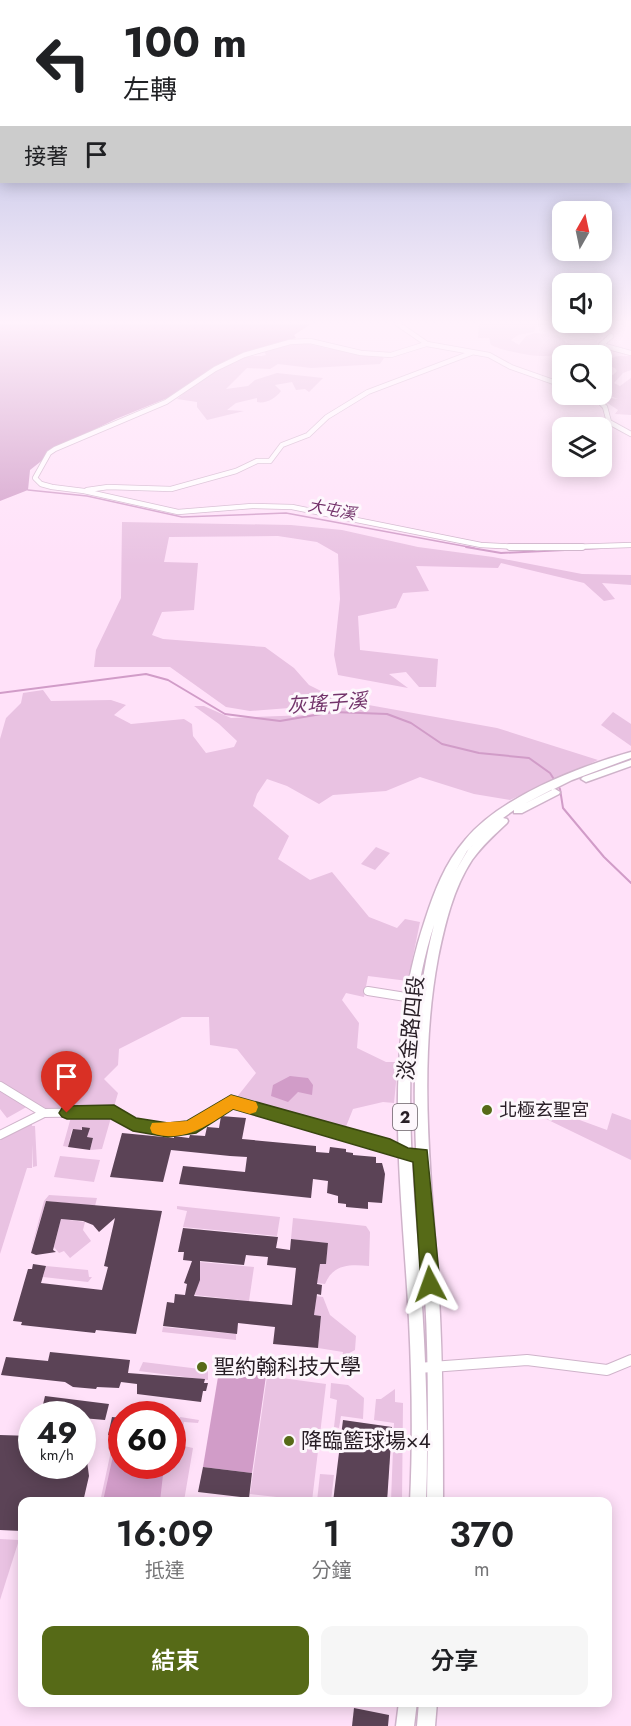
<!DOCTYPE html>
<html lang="zh-TW">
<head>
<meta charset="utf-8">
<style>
	:root { --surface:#fff; --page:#f6f6f6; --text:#202124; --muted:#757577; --accent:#566a17 }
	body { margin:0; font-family:Jost,"Noto Sans TC",sans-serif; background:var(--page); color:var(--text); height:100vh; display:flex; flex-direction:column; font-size:22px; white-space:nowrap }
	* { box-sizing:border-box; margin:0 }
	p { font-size:20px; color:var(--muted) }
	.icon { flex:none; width:33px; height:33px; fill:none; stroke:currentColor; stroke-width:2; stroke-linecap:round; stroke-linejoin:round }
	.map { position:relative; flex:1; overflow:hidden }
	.side { position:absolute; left:18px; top:1497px; width:594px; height:210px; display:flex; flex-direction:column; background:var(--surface); border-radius:12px; box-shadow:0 3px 15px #0003 }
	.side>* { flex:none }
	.guide { position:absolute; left:0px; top:0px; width:632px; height:183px; box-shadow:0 3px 15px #0003; background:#fff; color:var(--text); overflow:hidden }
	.needle { width:39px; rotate:9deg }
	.buttons { position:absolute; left:552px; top:201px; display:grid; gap:12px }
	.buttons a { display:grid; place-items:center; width:60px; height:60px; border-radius:12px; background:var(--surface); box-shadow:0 3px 15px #0003; font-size:30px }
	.speed { position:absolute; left:18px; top:1401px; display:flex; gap:12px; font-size:30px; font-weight:700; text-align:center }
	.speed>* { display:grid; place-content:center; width:78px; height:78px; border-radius:50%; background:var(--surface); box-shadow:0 3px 15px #0003; line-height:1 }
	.speed small { font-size:15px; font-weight:400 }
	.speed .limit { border:9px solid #d22; background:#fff; color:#111 }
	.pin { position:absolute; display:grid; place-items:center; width:51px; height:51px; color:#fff; margin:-62px -26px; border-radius:50% 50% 50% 0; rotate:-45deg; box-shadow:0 0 6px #0007 }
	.pin .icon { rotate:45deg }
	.me { position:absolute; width:66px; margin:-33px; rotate:356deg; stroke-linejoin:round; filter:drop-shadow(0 0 4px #0008) }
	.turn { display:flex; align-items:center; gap:21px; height:126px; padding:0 24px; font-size:27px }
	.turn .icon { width:78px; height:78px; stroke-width:2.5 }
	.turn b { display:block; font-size:42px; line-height:51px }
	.then { display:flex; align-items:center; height:57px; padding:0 24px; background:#0003; gap:12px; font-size:22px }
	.eta { display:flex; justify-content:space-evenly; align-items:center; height:102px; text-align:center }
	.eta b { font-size:36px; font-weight:600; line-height:42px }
	.primary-button { display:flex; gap:12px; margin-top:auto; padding:12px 24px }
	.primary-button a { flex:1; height:69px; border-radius:12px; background:var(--accent); color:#fff; font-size:24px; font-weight:600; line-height:69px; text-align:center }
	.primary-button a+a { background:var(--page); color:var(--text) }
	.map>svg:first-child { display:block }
	.green { fill:#e9c2e2 }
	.water { fill:#d19cc8 }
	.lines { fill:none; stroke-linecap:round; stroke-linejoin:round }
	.stream-far1 { stroke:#d19cc8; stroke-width:1.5 }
	.stream { stroke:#d19cc8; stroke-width:2 }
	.building { fill:#5b4356; fill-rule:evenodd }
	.street-far3-casing { stroke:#cfb3ca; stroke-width:6 }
	.street-far2-casing { stroke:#cfb3ca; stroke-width:8 }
	.street-far1-casing { stroke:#cfb3ca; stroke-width:10 }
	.street-casing { stroke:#cfb3ca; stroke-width:12 }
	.primary-casing { stroke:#cfb3ca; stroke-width:3 }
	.street-far3 { stroke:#fff; stroke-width:4.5 }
	.street-far2 { stroke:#fff; stroke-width:6 }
	.street-far1 { stroke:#fff; stroke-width:8 }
	.street { stroke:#fff; stroke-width:10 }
	.primary { fill:#fff; fill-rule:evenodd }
	.route { fill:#566a17; stroke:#38450f; stroke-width:1.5 }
	.slow { fill:#f59e0b }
	.poi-dot { fill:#566a17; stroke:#fdf7fc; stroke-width:2 }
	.labels { text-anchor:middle; stroke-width:6; stroke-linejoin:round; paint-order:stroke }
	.far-water-label { font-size:16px; font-style:italic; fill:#72336a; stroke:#fdf7fc }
	.shield { fill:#fdf7fc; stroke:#685f66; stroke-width:1.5 }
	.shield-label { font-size:16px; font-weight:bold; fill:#281e26 }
	.poi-label { font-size:18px; fill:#281e26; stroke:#fdf7fc; text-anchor:start }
	.water-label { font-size:20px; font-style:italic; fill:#72336a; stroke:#fdf7fc }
	.near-street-label { font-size:21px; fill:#281e26; stroke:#fdf7fc }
	.near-poi-label { font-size:21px; fill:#281e26; stroke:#fdf7fc; text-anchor:start }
</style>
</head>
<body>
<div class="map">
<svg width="631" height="1726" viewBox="0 0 631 1726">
	<rect width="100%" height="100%" fill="#ffe1f9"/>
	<g class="green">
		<path d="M479,324H560L573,326L537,325L534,332L518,335L511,340L519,345L526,336L535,333L561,336L566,343L581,346V349C563,348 567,351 553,355C541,359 503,351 491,345L489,338H478Z"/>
		<path d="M300,342L330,349L372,352L384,358L380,364L311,368L278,364L270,369L247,368L226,389L248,386L255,380L277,373L323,378L309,392L305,389L296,390L292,382L275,385L281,391C276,398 266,404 257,402V398L236,403L227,410L244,411L207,420L197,407V402L177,399C196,382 222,365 247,357C254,355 260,357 266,355L264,351L268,349Z"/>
		<polygon points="619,356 631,356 631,370 623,373 614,383 620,386 631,378 631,415 615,414 618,410 597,396 618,399 602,393 605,385 602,381 602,373 613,375 617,371 615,368 602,364 602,360"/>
		<polygon points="122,522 291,525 342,530 418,547 493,557 582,574 631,575 631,585 602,583 615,599 604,601 584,583 501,563 498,568 416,566 429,591 403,593 396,608 358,616 360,650 438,659 436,687 419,687 406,672 389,674 408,688 338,675 334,655 340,599 338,554 317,542 278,536 169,537 164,562 198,563 194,610 162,612 152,635 163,639 265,647 294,668 309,685 335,698 315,706 250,711 226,707 170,667 94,667 96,650 121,598"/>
		<polygon points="43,690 51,701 111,700 126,705 114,715 131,724 184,719 192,724 193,736 206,753 234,747 237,741 219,724 194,706 204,706 231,718 307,715 363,704 497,728 598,760 510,800 474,794 420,777 386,791 333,795 319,804 287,786 267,779 257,794 253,806 289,836 278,859 310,880 332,872 369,917 397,928 405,919 420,922 408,981 368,976 364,997 346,993 342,1000 359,1023 357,1048 386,1062 398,1062 394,1103 383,1102 353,1109 343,1134 233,1102 256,1073 237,1049 210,1045 209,1017 182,1017 119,1049 118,1065 104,1079 118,1093 102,1149 90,1150 93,1138 87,1137 89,1128 82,1128 80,1136 72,1129 68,1147 63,1146 71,1117 43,1116 30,1105 7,1118 0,1109 0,739 6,718 21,703 23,693"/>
		<polygon points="613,712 631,724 631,746 601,725"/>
		<polygon points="376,847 390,853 375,870 361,864"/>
		<polygon points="555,1111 607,1130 612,1113 631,1120 631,1160 542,1117"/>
		<polygon points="32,1121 32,1126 35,1126 37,1166 33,1167 33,1144 32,1168 27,1168 0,1254 0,1138"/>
		<polygon points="60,1156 100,1160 94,1182 54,1177"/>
		<polygon points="49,1195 97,1198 95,1206 46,1201 30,1253 44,1201"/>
		<polygon points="177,1206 280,1217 277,1236 183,1227 187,1211 177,1209"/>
		<path d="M293,1218L366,1226L370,1232L369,1266C350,1264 333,1264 325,1284L317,1283L320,1264H326L328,1243L291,1239Z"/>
		<polygon points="61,1219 85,1222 83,1230 91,1241 70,1258 64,1251 59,1253 54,1247"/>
		<polygon points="200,1262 254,1267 249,1301 195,1295"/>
		<polygon points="46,1266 88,1270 89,1277 92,1277 88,1282 43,1277"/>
		<polygon points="316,1296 323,1297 330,1315 356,1336 355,1350 342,1357 343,1352 318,1348 321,1316 314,1315"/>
		<polygon points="163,1327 236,1334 236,1340 162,1332"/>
		<polygon points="143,1362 208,1370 208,1380 139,1371"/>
		<polygon points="267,1376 326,1384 312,1501 250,1494"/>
		<polygon points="331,1383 348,1385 364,1398 363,1419 341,1416 339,1428 334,1427 337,1400 330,1398"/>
		<polygon points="395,1389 395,1402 403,1403 402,1501 391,1501 394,1423 374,1420 376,1399 381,1399"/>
		<polygon points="180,1417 199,1420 198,1423 184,1422 179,1445 193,1448 184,1501 100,1502 111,1451 108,1449 111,1436 121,1437 122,1466 172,1466 173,1445 175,1445"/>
		<polygon points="320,1474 334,1475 331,1501 317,1501"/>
		<polygon points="0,1539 19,1540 0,1600"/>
	</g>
	<g class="water">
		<polygon points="0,324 311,324 294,335 296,338 242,355 170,397 116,419 59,447 30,470 28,490 0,501"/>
		<polygon points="290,1076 308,1078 313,1085 312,1095 298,1092 288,1102 271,1096 273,1085"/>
		<polygon points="219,1371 266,1376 252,1473 203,1467"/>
		<polygon points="113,1456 121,1458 122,1466 164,1466 160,1501 103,1501"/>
	</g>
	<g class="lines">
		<polyline class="stream-far1" points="28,490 87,496 182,517 286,513 474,548"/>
		<g class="stream">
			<polyline points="466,547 501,553 565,550"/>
			<polyline points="583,549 601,548"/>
			<polyline points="0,693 146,674 168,680 225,714 280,721 333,712 387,714 411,723 442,744 479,753 529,758 550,773 560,789 563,808 604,857 631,883"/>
		</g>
	</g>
	<g class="building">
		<polygon points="221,1116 246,1118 242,1139 316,1146 316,1152 329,1153 330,1147 346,1149 346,1152 353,1153 353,1155 376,1157 376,1163 382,1163 385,1174 382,1203 368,1202 368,1209 346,1207 346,1204 338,1203 338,1196 327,1193 328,1181 313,1179 311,1198 179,1184 183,1166 245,1172 247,1157 230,1156 171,1150 163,1182 110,1177 122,1133 174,1138 174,1136 189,1138 190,1135 205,1136 207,1127 219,1128"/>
		<polygon points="82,1127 90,1128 87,1137 93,1138 90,1150 68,1147 73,1129 82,1130"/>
		<polygon points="46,1201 162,1211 136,1334 96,1330 95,1333 21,1325 22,1322 13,1321 28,1269 32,1269 33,1264 46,1266 41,1283 102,1290 108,1267 104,1266 115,1218 99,1232 93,1225 83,1221 61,1219 53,1250 56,1252 36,1255 31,1253"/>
		<path d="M183,1228L278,1237L276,1248L290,1250L291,1239L328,1243L326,1264H320L317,1284L322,1285L321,1295L317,1294L314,1315L321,1316L318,1348L273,1344L275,1327L238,1323L237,1334L163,1326L167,1302L174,1303L175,1294L185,1295L187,1284L184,1283L192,1261L183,1260L184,1252H178ZM246,1255L268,1257L267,1265L296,1268L292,1305L194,1296L200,1280V1261L244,1265Z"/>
		<polygon points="50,1352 130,1360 128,1373 205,1379 204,1383 208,1383 206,1391 203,1391 201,1402 137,1394 137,1384 121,1382 119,1388 97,1387 96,1389 73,1387 65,1382 1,1375 6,1357 48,1361"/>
		<polygon points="45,1396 109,1404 105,1420 82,1418 82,1414 41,1413"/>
		<polygon points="112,1417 122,1418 122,1437 108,1435"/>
		<polygon points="343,1420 392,1427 387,1502 333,1502"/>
		<polygon points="0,1435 32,1436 32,1466 82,1466 85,1446 89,1476 83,1502 22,1502 22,1531 0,1530"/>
		<polygon points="203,1467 252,1473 249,1498 198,1492"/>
		<polygon points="354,1708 389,1715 388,1726 352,1726"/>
	</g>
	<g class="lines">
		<g class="street-far3-casing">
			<g id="street-far3">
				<polyline points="398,324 427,344 489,355 511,367 562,385"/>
				<polyline points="611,336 601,345 631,353"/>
				<polyline points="426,344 391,355 361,353 310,341 290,342 244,355 215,369 166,402 55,449 49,453 35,478 41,484 52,487 84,491 178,512 252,506 292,507 481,545 537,548 631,545"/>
				<polyline points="592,394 605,407 609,422 631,434"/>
				<polyline points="87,490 108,487 171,489 236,471 257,461 270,461 282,445 308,435 327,417 368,392 471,353"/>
			</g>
		</g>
		<g class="street-far2-casing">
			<polyline id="street-far2" points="510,547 582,547"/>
		</g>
		<g class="street-far1-casing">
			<g id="street-far1">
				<polyline points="368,991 412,998"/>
				<polyline points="0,1086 44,1113 113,1112 133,1124 168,1130 190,1128 231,1102 390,1147 406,1155 421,1155"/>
				<polyline points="0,1135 44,1113"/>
			</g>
		</g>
		<g class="street-casing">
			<polyline id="street" points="418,1368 527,1360 607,1370 631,1360"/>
		</g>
		<g class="primary-casing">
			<g id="primary">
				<path d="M631,752V758L572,780L524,804L551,790L555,789L560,792L559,794L522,813H514V810L503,818L507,819L508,821L507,823C494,835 482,846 472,860C453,889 445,924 438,958C417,1071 432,1183 439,1297C443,1365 443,1433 443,1502H427C428,1433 429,1365 425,1296C418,1169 402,1050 434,925C398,1036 411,1158 420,1273C425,1349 429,1425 426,1502H410C413,1441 412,1381 409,1320C402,1188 381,1049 425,920C434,892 445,863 465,840C500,797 578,767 631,752ZM486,831L468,850L455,872L467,851Z"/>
				<polygon points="631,760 631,766 586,782 581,779 583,777"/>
				<polygon points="399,1702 417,1702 414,1726 396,1726"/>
				<polygon points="419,1702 437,1702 435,1726 417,1726"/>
			</g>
		</g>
		<use href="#street-far3" class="street-far3"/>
		<use href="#street-far2" class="street-far2"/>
		<use href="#street-far1" class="street-far1"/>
		<use href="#street" class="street"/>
		<use href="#primary" class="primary"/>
	</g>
	<linearGradient id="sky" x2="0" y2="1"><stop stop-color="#9faadb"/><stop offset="0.57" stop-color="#fff2fc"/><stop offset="1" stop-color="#fff2fc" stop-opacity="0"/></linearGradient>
	<rect width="631" height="566" fill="url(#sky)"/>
	<polygon class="route" points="231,1095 390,1139 408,1148 427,1150 440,1284 437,1290 430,1292 424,1290 421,1284 413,1162 233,1109 196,1133 168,1137 133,1131 111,1119 67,1119 62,1117 59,1113 62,1108 67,1106 114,1105 136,1118 168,1123 187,1121"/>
	<path class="slow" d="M231,1095L256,1102L258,1107L256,1112L250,1114L233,1109C208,1125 183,1144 152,1133L150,1128L152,1123L187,1121Z"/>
	<g class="poi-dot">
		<circle cx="487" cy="1110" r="6"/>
		<circle cx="202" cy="1367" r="6"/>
		<circle cx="289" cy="1441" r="6"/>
	</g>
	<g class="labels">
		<g class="far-water-label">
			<text transform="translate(332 509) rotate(11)" y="6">大屯溪</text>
		</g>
		<rect class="shield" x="393" y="1104" width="24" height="26" rx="4.5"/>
		<g class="shield-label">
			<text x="405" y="1123">2</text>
		</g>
		<g class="poi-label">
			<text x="499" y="1116">北極玄聖宮</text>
		</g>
		<g class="water-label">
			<text transform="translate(327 703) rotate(-4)" y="7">灰瑤子溪</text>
		</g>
		<g class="near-street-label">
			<text transform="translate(411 1028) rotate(-84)" y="7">淡金路四段</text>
		</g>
		<g class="near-poi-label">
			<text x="214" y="1374">聖約翰科技大學</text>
			<text x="301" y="1448">降臨籃球場×4</text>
		</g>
	</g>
</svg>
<div class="buttons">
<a><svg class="needle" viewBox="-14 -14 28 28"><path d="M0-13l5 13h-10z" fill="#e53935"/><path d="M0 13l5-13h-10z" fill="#757577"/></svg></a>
<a><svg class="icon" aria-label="sound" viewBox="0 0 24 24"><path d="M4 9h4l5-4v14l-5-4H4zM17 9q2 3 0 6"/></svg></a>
<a><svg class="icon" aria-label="search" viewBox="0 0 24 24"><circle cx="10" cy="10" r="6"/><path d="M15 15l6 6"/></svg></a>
<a><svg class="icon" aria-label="layers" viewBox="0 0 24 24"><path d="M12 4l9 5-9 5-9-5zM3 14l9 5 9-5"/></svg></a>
</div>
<div class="speed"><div>49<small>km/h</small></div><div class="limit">60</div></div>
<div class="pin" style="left:67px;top:1113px;background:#d93025"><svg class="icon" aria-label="arrive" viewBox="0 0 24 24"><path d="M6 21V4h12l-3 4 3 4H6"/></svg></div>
<svg class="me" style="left:430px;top:1284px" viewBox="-20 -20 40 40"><path d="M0-17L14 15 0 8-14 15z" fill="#566a17" stroke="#fff" stroke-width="4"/></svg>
<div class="guide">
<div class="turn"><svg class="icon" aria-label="left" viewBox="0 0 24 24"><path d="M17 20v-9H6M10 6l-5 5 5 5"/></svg><div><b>100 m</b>左轉</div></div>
<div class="then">接著<svg class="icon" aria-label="arrive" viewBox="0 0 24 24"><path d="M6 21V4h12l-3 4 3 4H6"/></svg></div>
</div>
<section class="side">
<div class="eta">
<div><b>16:09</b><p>抵達</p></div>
<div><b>1</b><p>分鐘</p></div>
<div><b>370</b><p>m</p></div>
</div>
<div class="primary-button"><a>結束</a><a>分享</a></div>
</section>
</div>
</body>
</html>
